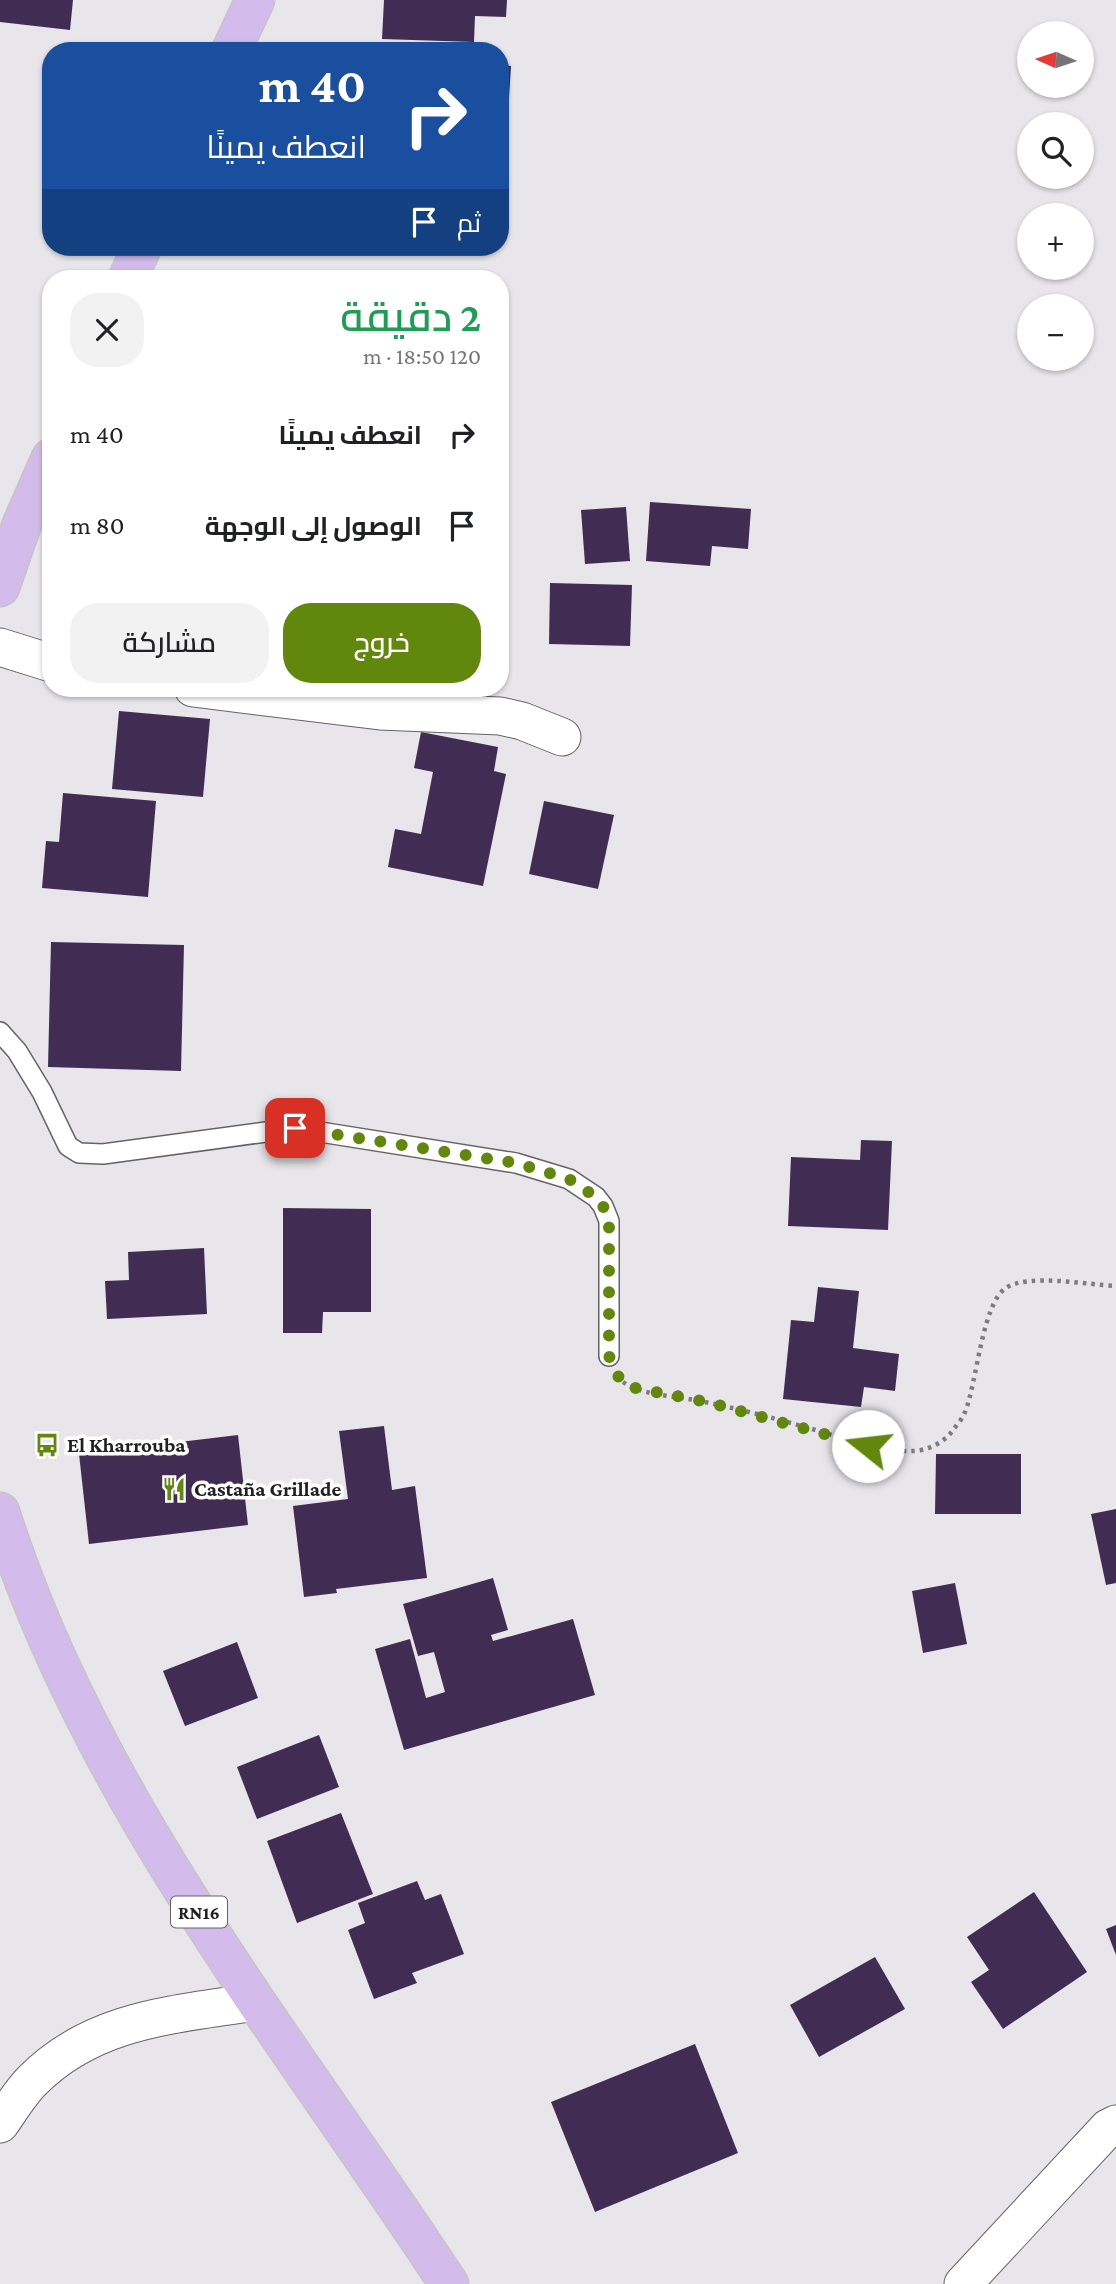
<!DOCTYPE html>
<html lang="ar">
<head>
<meta charset="utf-8">
<style>
	:root { --surface:#fff; --page:#f2f2f2; --text:#202124; --muted:#757577; --accent:#61870c }
	body { margin:0; font-family:"Crimson Pro",Cairo,serif; background:var(--page); color:var(--text); direction:rtl; height:100vh; display:flex; flex-direction:column; font-size:26px; white-space:nowrap }
	* { box-sizing:border-box; margin:0 }
	p { font-size:23px; color:var(--muted) }
	.icon { flex:none; width:38px; height:38px; fill:none; stroke:currentColor; stroke-width:2; stroke-linecap:round; stroke-linejoin:round }
	.map { position:relative; flex:1; overflow:hidden; direction:ltr }
	.details { position:absolute; left:42px; top:270px; width:467px; height:427px; display:flex; flex-direction:column; background:var(--surface); border-radius:28px; box-shadow:0 2px 5px #0004; direction:rtl }
	.details>* { flex:none }
	.hud { position:absolute; left:42px; top:42px; width:467px; height:214px; border-radius:28px; box-shadow:0 2px 5px #0004; direction:rtl; background:#1a4fa0; color:#fff; overflow:hidden }
	.needle { width:46px; rotate:273deg }
	.tools { position:absolute; left:1017px; top:21px; display:grid; gap:14px }
	.tools a { display:grid; place-items:center; width:77px; height:77px; border-radius:50%; background:var(--surface); box-shadow:0 2px 5px #0004; font-size:35px }
	.pin { position:absolute; display:grid; place-items:center; width:60px; height:60px; color:#fff; margin:-30px; border-radius:14px; box-shadow:0 4px 10px #0006 }
	.me { position:absolute; width:77px; margin:-38px; rotate:286deg; stroke-linejoin:round; filter:drop-shadow(0 0 5px #0008) }
	.turn { display:flex; align-items:center; gap:24px; height:147px; padding:0 28px; font-size:32px }
	.turn .icon { width:91px; height:91px; stroke-width:2.5 }
	.turn b { display:block; font-size:49px; line-height:60px }
	.then { display:flex; align-items:center; height:66px; padding:0 28px; background:#0003; gap:14px; font-size:26px }
	.round { display:grid; place-items:center; flex:none; width:74px; height:74px; border-radius:28px; background:var(--page) }
	.headline { display:flex; align-items:center; justify-content:space-between; height:119px; padding:0 28px }
	h1 { font-size:42px; font-weight:600; line-height:52px; color:#1e9e55 }
	.primary-button { display:flex; gap:14px; margin-top:auto; padding:14px 28px }
	.primary-button a { flex:1; height:80px; border-radius:28px; background:var(--accent); color:#fff; font-size:28px; font-weight:600; line-height:80px; text-align:center }
	.primary-button a+a { background:var(--page); color:var(--text) }
	ul { padding:0; list-style:none }
	li { display:flex; align-items:center; gap:21px; height:91px; padding:0 28px }
	li div { flex:1 }
	li b { display:block; font-size:26px }
	li em { font-style:normal }
	.map>svg:first-child { display:block }
	.building { fill:#412d53 }
	.lines { fill:none; stroke-linecap:round; stroke-linejoin:round }
	.service-casing { stroke:#646366; stroke-width:22 }
	.minor-casing { stroke:#646366; stroke-width:39 }
	.primary-casing { stroke:#c6c5c6; stroke-width:41 }
	.path { stroke:#7c7b7d; stroke-width:4.5; stroke-dasharray:3.5 5; stroke-linecap:butt }
	.service { stroke:#fff; stroke-width:19 }
	.minor { stroke:#fff; stroke-width:37 }
	.primary { stroke:#d3bbeb; stroke-width:38 }
	.route { stroke:#61870c; stroke-width:12; stroke-dasharray:0 21.6 }
	.labels { text-anchor:middle; stroke-width:7; stroke-linejoin:round; paint-order:stroke }
	.shield { fill:#fff; stroke:#646464; stroke-width:2 }
	.shield-label { font-size:19px; font-weight:bold; fill:#222122 }
	.poi-label { font-size:21px; font-weight:bold; fill:#222122; stroke:#fff; text-anchor:start }
</style>
</head>
<body>
<div class="map">
<svg width="1116" height="2284" viewBox="0 0 1116 2284">
	<rect width="100%" height="100%" fill="#e8e6ea"/>
	<g class="building">
		<polygon points="0,0 73,0 70,30 0,22"/>
		<polygon points="384,0 507,0 506,17 475,16 474,42 382,39"/>
		<polygon points="500,65 511,66 507,129 500,128"/>
		<polygon points="650,502 751,509 748,549 712,546 710,566 646,561"/>
		<polygon points="626,507 630,561 585,564 581,510"/>
		<polygon points="550,583 632,585 630,646 549,644"/>
		<polygon points="321,688 414,688 413,702"/>
		<polygon points="119,711 210,719 203,797 112,789"/>
		<polygon points="421,732 498,747 494,771 506,774 483,886 388,867 395,829 421,834 433,772 414,768"/>
		<polygon points="63,793 156,801 148,897 42,888 46,841 59,842"/>
		<polygon points="544,801 614,815 598,889 529,874"/>
		<polygon points="51,942 184,945 181,1071 48,1067"/>
		<polygon points="861,1140 892,1141 888,1230 788,1226 791,1157 860,1160"/>
		<polygon points="283,1208 371,1209 371,1312 323,1312 322,1333 283,1333"/>
		<polygon points="204,1248 207,1314 107,1319 105,1281 129,1280 128,1252"/>
		<polygon points="818,1287 859,1291 853,1348 899,1354 895,1391 864,1387 861,1407 783,1399 791,1320 814,1322"/>
		<polygon points="384,1426 392,1490 415,1486 427,1578 336,1589 337,1593 304,1597 293,1506 348,1499 339,1431"/>
		<polygon points="238,1435 248,1525 89,1544 79,1454"/>
		<polygon points="936,1454 1021,1454 1021,1514 935,1514"/>
		<polygon points="1116,1509 1116,1583 1106,1585 1091,1514"/>
		<polygon points="493,1578 508,1630 491,1635 493,1641 573,1619 595,1695 404,1750 375,1649 410,1639 426,1698 445,1692 434,1652 418,1656 403,1604"/>
		<polygon points="955,1583 967,1644 923,1653 912,1591"/>
		<polygon points="237,1642 258,1698 185,1726 163,1671"/>
		<polygon points="319,1735 339,1787 257,1819 237,1767"/>
		<polygon points="341,1813 373,1894 297,1923 267,1841"/>
		<polygon points="417,1881 425,1900 441,1894 464,1954 412,1973 417,1983 374,1999 348,1930 365,1923 358,1903"/>
		<polygon points="1034,1892 1087,1972 1003,2029 971,1982 989,1970 967,1937"/>
		<polygon points="1116,1925 1116,1955 1106,1929"/>
		<polygon points="875,1957 905,2009 819,2057 790,2005"/>
		<polygon points="695,2044 738,2153 595,2212 551,2102"/>
	</g>
	<g class="lines">
		<g class="service-casing">
			<polyline id="service" points="0,1032 17,1051 42,1092 68,1146 79,1153 103,1154 295,1128 516,1163 569,1179 596,1197 603,1206 609,1221 609,1356"/>
		</g>
		<g class="minor-casing">
			<g id="minor">
				<polyline points="0,647 51,663"/>
				<polyline points="193,688 380,711 500,716 522,721 562,737"/>
				<path d="M0,2124C10,2110 20,2093 32,2081C93,2019 173,2015 254,2002"/>
				<polyline points="963,2284 1108,2128 1116,2124"/>
			</g>
		</g>
		<g class="primary-casing">
			<g id="primary">
				<polyline points="231,51 255,0"/>
				<polyline points="128,278 142,247"/>
				<polyline points="0,587 22,524 51,458"/>
				<path d="M0,1512C91,1799 286,2036 449,2284"/>
			</g>
		</g>
		<path class="path" d="M623,1382C642,1395 673,1396 695,1400C736,1408 778,1419 819,1431C848,1440 881,1452 912,1451C925,1451 941,1444 950,1434C955,1427 962,1420 965,1412C977,1383 982,1303 1006,1288C1028,1273 1089,1285 1116,1286"/>
		<use href="#service" class="service"/>
		<use href="#minor" class="minor"/>
		<use href="#primary" class="primary"/>
	</g>
	<g class="lines">
		<polyline class="route" points="295,1128 516,1163 569,1179 596,1197 603,1206 609,1221 609,1356 620,1380 630,1387 707,1402 868,1446"/>
	</g>
	<defs>
		<g id="bus-bare" transform="scale(1.89)"><path d="M-5-6H5V4H4V6H2V4H-2V6H-4V4H-5ZM-3.5-4V0h7V-4ZM-3.5 1.2v1.5H-2V1.2ZM2 1.2v1.5H3.5V1.2Z" fill="#61870c" stroke="#fff" stroke-width="2.5" paint-order="stroke"/></g>
		<g id="restaurant-bare" transform="scale(1.89)"><path d="M-5-6h1v4h1v-4h1v4h1v-4h1v5L-1.5 .5V6h-2V.5L-5-1ZM5-6V6H3V1.5H1.5Q1.5-4 5-6Z" fill="#61870c" stroke="#fff" stroke-width="2.5" paint-order="stroke"/></g>
	</defs>
	<g fill-rule="evenodd">
		<use href="#bus-bare" x="47" y="1445"/>
		<use href="#restaurant-bare" x="174" y="1489"/>
	</g>
	<g class="labels">
		<rect class="shield" x="171" y="1896.5" width="56" height="31" rx="5"/>
		<g class="shield-label">
			<text x="199" y="1919">RN16</text>
		</g>
		<g class="poi-label">
			<text x="67" y="1452">El Kharrouba</text>
			<text x="194" y="1496">Castaña Grillade</text>
		</g>
	</g>
</svg>
<div class="tools">
<a><svg class="needle" viewBox="-14 -14 28 28"><path d="M0-13l5 13h-10z" fill="#e53935"/><path d="M0 13l5-13h-10z" fill="#757577"/></svg></a>
<a><svg class="icon" aria-label="search" viewBox="0 0 24 24"><circle cx="10" cy="10" r="6"/><path d="M15 15l6 6"/></svg></a>
<a>+</a>
<a>−</a>
</div>
<div class="pin" style="left:295px;top:1128px;background:#d93025"><svg class="icon" aria-label="arrive" viewBox="0 0 24 24"><path d="M6 21V4h12l-3 4 3 4H6"/></svg></div>
<svg class="me" style="left:868px;top:1446px" viewBox="-20 -20 40 40"><circle r="19" fill="#fff"/><path d="M0-13L10 11 0 6-10 11z" fill="#61870c"/></svg>
<div class="hud">
<div class="turn"><svg class="icon" aria-label="right" viewBox="0 0 24 24"><path d="M7 20v-9h11M14 6l5 5-5 5"/></svg><div><b>40 m</b>انعطف يمينًا</div></div>
<div class="then">ثم<svg class="icon" aria-label="arrive" viewBox="0 0 24 24"><path d="M6 21V4h12l-3 4 3 4H6"/></svg></div>
</div>
<section class="details">
<div class="headline"><div><h1>2 دقيقة</h1><p>120 m · 18:50</p></div><a class="round"><svg class="icon" aria-label="close" viewBox="0 0 24 24"><path d="M6 6l12 12M18 6L6 18"/></svg></a></div>
<ul>
<li><svg class="icon" aria-label="right" viewBox="0 0 24 24"><path d="M7 20v-9h11M14 6l5 5-5 5"/></svg><div><b>انعطف يمينًا</b></div><em>40 m</em></li>
<li><svg class="icon" aria-label="arrive" viewBox="0 0 24 24"><path d="M6 21V4h12l-3 4 3 4H6"/></svg><div><b>الوصول إلى الوجهة</b></div><em>80 m</em></li>
</ul>
<div class="primary-button"><a>خروج</a><a>مشاركة</a></div>
</section>
</div>
</body>
</html>
